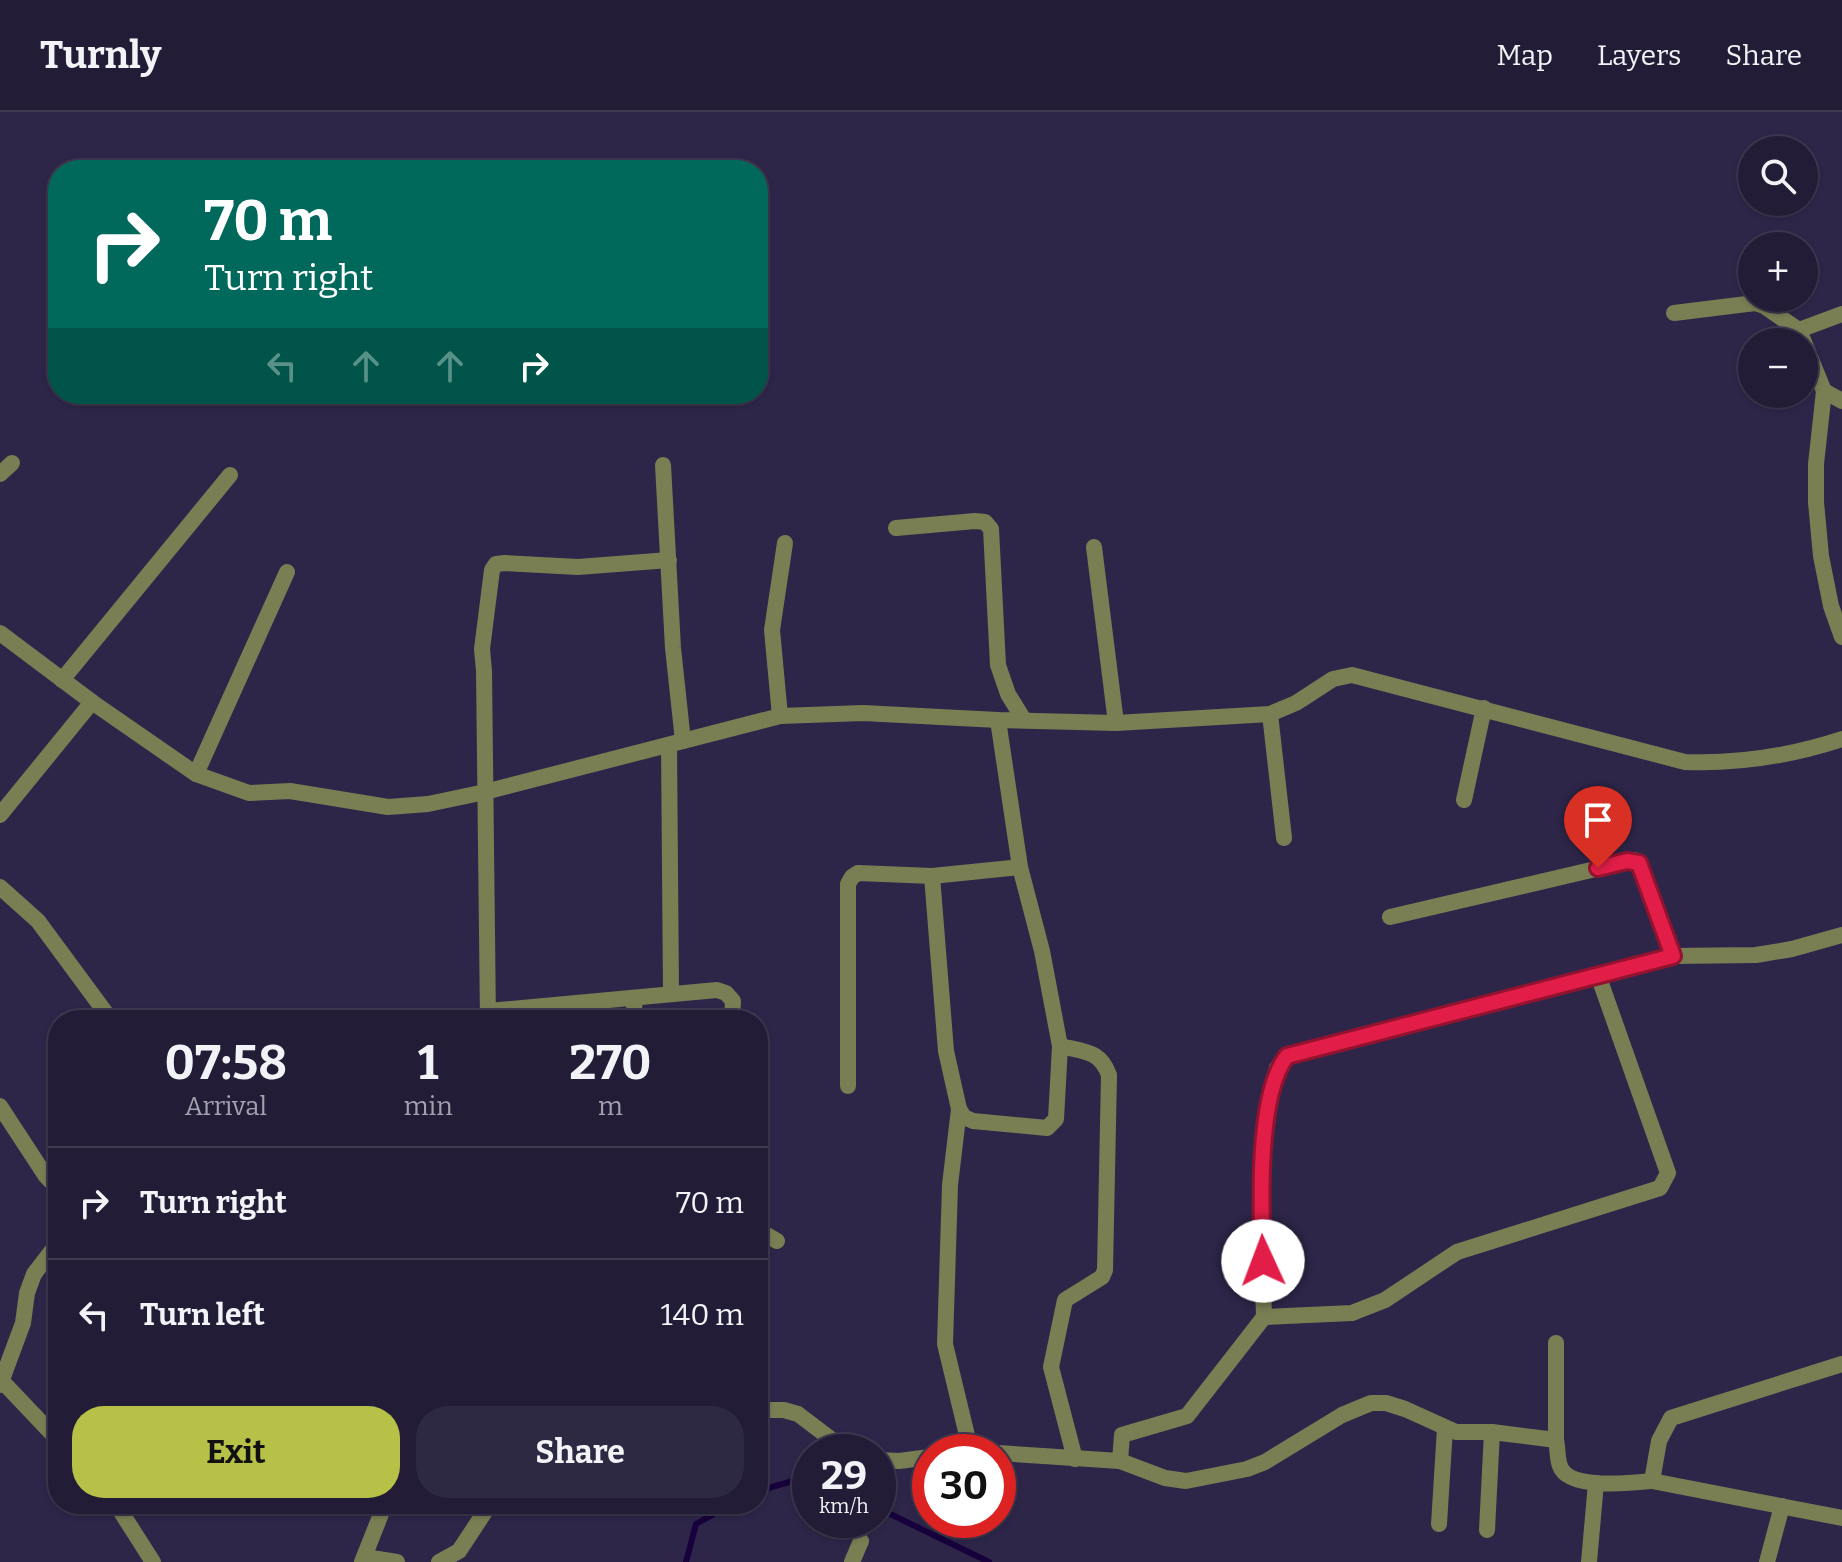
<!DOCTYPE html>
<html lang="en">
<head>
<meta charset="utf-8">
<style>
	:root { --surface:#221c37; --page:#2e2942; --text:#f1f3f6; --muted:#a2a1ad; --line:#3f3a52; --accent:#b8c147 }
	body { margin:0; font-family:Bitter,serif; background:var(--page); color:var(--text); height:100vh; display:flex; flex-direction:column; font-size:30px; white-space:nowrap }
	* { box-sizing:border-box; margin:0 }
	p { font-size:26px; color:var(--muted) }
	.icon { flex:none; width:44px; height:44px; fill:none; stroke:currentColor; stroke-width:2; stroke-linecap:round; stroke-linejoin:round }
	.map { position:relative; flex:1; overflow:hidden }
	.details { position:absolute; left:48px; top:898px; width:720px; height:504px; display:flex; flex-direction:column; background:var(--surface); border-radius:32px; box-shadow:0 2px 6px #0004,0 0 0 2px var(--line) }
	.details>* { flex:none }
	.hud { position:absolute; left:48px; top:48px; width:720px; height:244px; border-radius:32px; box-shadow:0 2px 6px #0004,0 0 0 2px var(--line); background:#00695c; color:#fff; overflow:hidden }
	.controls { position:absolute; left:1738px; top:24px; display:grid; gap:16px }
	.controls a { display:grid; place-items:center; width:80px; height:80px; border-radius:50%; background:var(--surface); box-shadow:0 2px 6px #0004,0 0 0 2px var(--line); font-size:40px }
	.speed { position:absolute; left:792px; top:1322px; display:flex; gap:16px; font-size:40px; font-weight:700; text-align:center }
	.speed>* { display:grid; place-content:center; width:104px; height:104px; border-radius:50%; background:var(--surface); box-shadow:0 2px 6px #0004,0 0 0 2px var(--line); line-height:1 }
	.speed small { font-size:20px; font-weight:400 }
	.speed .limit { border:12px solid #d22; background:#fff; color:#111 }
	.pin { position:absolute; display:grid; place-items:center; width:68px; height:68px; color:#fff; margin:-82px -34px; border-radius:50% 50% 50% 0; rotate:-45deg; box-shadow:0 0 8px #0007 }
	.pin .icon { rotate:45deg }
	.me { position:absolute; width:88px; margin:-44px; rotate:358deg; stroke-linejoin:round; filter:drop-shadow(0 0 6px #0008) }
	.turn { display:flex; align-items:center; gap:28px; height:168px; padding:0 24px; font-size:36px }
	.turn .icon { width:104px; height:104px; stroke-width:2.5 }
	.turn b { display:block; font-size:56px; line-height:68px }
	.lanes { display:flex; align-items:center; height:76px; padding:0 24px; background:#0003; justify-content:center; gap:40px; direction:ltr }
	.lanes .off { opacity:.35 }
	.eta { display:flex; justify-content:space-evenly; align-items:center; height:136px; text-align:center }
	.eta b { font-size:48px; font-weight:700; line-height:56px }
	.cta { display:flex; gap:16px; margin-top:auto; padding:16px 24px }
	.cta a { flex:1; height:92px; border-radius:32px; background:var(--accent); color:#111; font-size:32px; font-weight:700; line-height:92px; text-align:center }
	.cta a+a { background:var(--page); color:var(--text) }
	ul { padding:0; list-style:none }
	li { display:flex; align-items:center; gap:24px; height:112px; padding:0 24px; border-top:2px solid var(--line) }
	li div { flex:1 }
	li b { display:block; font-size:30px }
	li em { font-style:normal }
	header { display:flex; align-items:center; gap:48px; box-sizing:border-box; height:112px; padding:0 40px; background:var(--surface); border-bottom:2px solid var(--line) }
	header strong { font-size:38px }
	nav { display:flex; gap:44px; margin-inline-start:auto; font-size:28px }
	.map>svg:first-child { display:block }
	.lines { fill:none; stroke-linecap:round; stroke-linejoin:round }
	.stream { stroke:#17003b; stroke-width:6 }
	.street { stroke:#797e53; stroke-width:16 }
	.route-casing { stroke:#92132f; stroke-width:20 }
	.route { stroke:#e11d48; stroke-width:14 }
</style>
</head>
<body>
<header>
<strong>Turnly</strong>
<nav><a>Map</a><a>Layers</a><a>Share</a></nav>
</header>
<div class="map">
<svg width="1842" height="1450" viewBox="0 0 1842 1450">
	<rect width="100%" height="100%" fill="#2e2649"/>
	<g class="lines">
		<g class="stream">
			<polyline points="758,1379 810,1364"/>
			<polyline points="878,1396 989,1450"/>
			<polyline points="686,1450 696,1412 732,1392"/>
		</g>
		<g class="street">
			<polyline points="1674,201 1755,191 1764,194 1799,218 1824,279 1816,352 1816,390 1821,444 1831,494 1842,525"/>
			<polyline points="1799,218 1842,202"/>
			<polyline points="1824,279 1842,289"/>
			<polyline points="663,353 673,536 683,629"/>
			<polyline points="0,362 12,351"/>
			<polyline points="896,416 975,409 985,410 991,417 998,553 1008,582 1024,608"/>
			<polyline points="1094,435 1116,611"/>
			<path d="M0,521L92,590L196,662L249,681L290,679L388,695L428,692L485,680L780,604L863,601L998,608L1116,611L1270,602L1296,591L1333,567L1352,563L1685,650C1737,652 1793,643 1842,627"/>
			<polyline points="62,568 230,363"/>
			<polyline points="1270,602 1284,726"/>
			<polyline points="780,604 772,518 785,431"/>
			<polyline points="669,633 671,881"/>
			<polyline points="196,662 287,460"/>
			<polyline points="1464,688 1484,596"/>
			<polyline points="0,703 92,590"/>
			<polyline points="932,764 946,939 959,997 950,1073 945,1232 971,1340"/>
			<polyline points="0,775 38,809 111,908"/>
			<polyline points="1390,805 1634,748 1639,751 1673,844"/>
			<polyline points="488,899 717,878 726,881 733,889 732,908"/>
			<polyline points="488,908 484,559 482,537 492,458 496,452 505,451 578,455 669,448"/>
			<polyline points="633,908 635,887"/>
			<path d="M1060,934C1084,940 1100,938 1109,963L1105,1158L1102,1165L1065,1188L1051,1255L1075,1347"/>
			<polyline points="848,974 848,772 852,765 858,761 932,764 1020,755"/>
			<polyline points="0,994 45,1063 58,1077"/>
			<polyline points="959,997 964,1005 973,1009 1047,1016 1056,1007 1060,934 1042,839 1020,755 998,608"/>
			<polyline points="758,1118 777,1129"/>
			<polyline points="1264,1205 1352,1201 1385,1188 1457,1140 1660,1076 1668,1061 1598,863"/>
			<polyline points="1556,1231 1556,1328"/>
			<polyline points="0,1267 58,1328"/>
			<polyline points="0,1273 23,1211 27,1181 34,1162 58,1131"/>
			<polyline points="758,1298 784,1298 798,1302 848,1340"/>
			<path d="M998,1341L1120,1349L1165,1366L1186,1369L1247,1357L1265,1350L1342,1303L1371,1291H1386L1405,1297L1456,1320H1492L1556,1328C1558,1337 1557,1347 1560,1354C1568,1378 1632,1371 1652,1369L1842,1406"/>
			<polyline points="878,1348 899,1349 930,1345"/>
			<polyline points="1120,1349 1122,1323 1187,1304 1264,1205 1260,1065 1272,975 1277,956 1287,944 1673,844 1756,843 1792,837 1842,823"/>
			<polyline points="1652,1369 1659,1329 1671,1306 1842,1252"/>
			<polyline points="116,1392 153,1450"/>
			<polyline points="1439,1412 1445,1316"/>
			<polyline points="1487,1418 1492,1320"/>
			<polyline points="365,1445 397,1450"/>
			<polyline points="362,1450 385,1392"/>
			<polyline points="439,1450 459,1439 490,1392"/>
			<polyline points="852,1450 861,1429"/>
			<polyline points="1589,1450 1596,1371"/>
			<polyline points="1767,1450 1782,1394"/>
		</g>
	</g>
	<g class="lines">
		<g class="route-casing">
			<path id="route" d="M1263,1149C1261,1099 1256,983 1287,944L1673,844L1639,751L1627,749L1598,756"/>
		</g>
		<use href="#route" class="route"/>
	</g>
</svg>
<div class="controls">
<a><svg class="icon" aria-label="search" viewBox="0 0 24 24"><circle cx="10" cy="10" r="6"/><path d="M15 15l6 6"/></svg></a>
<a>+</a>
<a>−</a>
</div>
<div class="speed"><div>29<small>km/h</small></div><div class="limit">30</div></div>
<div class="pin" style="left:1598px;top:756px;background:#d93025"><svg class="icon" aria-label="arrive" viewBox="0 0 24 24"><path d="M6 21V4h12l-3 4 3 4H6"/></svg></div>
<svg class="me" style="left:1263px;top:1149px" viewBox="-20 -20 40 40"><circle r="19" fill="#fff"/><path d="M0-13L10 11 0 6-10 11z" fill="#e11d48"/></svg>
<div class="hud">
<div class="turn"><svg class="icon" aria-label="right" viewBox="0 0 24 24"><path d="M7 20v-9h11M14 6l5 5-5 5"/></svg><div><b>70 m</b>Turn right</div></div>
<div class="lanes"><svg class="icon off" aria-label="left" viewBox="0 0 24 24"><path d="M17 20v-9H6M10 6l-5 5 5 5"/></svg><svg class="icon off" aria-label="ahead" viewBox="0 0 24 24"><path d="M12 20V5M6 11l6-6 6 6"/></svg><svg class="icon off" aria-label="ahead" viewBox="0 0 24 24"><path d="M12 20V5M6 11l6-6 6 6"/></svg><svg class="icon" aria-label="right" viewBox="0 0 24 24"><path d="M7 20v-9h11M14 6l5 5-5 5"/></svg></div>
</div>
<section class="details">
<div class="eta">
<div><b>07:58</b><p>Arrival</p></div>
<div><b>1</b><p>min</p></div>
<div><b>270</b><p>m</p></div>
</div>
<ul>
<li><svg class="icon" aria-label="right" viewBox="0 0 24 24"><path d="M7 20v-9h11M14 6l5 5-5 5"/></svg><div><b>Turn right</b></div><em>70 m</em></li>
<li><svg class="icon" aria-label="left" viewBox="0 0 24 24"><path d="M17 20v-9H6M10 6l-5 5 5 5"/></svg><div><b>Turn left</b></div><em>140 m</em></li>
</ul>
<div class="cta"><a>Exit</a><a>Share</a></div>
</section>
</div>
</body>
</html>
